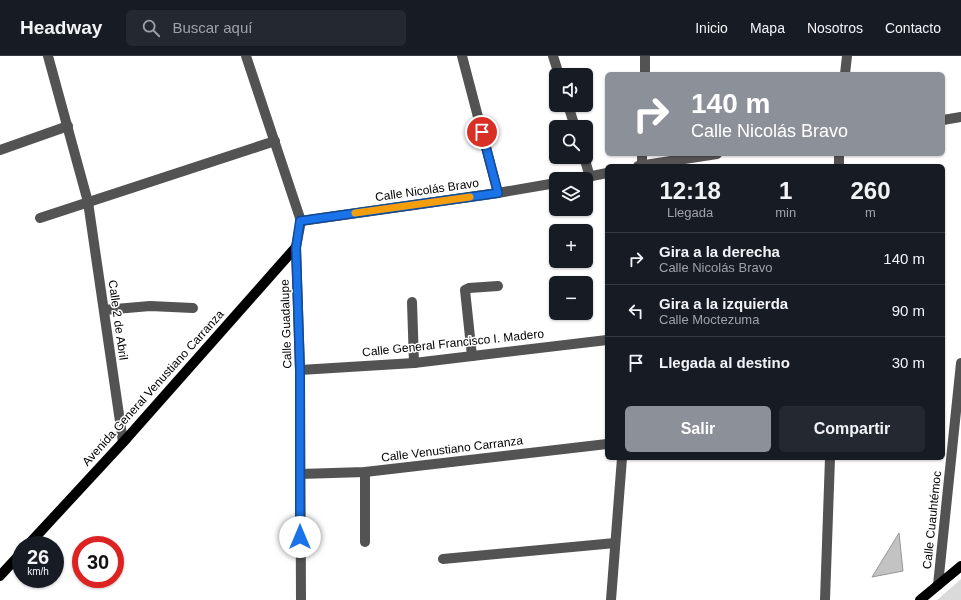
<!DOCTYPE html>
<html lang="es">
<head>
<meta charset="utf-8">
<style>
	:root { --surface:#171b24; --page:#242831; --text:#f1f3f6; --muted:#9ea1a6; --line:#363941; --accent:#8c9099 }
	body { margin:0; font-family:Arial,sans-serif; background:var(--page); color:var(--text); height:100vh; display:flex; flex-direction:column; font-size:15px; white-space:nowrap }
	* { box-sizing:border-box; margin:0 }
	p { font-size:13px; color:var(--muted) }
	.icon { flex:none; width:22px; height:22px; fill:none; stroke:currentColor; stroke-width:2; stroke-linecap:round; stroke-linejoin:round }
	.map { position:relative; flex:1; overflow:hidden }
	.drawer { position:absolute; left:605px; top:108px; width:340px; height:296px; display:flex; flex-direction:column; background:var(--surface); border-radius:6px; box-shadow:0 1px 3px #0004 }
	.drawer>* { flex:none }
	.hud { position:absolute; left:605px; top:16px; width:340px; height:84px; border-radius:6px; box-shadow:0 1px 3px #0004; background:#8c9099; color:#fff; overflow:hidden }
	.tools { position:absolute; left:549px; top:12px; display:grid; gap:8px }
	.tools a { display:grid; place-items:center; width:44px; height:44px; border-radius:6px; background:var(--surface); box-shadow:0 1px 3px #0004; font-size:20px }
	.speed { position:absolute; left:12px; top:480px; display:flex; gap:8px; font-size:20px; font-weight:700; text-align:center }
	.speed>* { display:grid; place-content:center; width:52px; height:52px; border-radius:50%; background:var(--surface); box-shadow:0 1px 3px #0004; line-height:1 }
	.speed small { font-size:10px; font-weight:400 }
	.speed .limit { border:6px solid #d22; background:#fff; color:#111 }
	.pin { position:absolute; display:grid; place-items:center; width:34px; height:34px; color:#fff; margin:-17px; border:2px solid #fff; border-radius:50%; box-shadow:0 1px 4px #0007 }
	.me { position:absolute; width:44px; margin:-22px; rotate:0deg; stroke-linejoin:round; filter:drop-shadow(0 0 3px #0008) }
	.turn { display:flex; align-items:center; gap:14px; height:84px; padding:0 20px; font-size:18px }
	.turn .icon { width:52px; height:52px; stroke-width:2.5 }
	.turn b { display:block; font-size:28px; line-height:34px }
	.eta { display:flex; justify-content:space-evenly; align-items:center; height:68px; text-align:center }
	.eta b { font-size:24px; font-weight:600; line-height:28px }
	.cta { display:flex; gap:8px; margin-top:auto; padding:8px 20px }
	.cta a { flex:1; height:46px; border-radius:6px; background:var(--accent); color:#fff; font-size:16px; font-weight:600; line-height:46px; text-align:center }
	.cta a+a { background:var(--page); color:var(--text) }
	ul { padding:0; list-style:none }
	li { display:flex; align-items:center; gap:12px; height:52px; padding:0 20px; border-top:1px solid var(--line) }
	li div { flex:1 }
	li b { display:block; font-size:15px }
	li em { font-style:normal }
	header { display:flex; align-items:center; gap:24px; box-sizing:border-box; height:56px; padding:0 20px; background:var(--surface); border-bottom:1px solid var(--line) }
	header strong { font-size:19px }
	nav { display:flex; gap:22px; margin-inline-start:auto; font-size:14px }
	.search { width:280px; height:36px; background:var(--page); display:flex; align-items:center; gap:10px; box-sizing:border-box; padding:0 14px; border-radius:6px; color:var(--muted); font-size:15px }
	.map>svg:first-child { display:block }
	.green { fill:#dadada }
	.building { fill:#c3c3c3; stroke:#979797 }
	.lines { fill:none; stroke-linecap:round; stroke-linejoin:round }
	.minor { stroke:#535353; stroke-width:10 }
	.major { stroke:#000; stroke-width:10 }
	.route-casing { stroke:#114b97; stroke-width:10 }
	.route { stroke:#1a73e8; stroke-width:7 }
	.slow { stroke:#f59e0b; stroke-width:7 }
	.labels { text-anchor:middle; stroke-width:3; stroke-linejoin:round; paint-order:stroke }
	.street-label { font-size:12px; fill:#000; stroke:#fff }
</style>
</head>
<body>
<header>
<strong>Headway</strong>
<div class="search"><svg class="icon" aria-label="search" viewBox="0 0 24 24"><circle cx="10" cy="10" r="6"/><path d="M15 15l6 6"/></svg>Buscar aquí</div>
<nav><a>Inicio</a><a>Mapa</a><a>Nosotros</a><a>Contacto</a></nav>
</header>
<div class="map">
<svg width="961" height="544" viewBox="0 0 961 544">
	<rect width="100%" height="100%" fill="#fff"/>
	<polygon class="green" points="961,523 961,544 937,544"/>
	<polygon class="building" points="899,477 903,515 872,521"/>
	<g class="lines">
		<g class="minor">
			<polyline points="48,0 88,146 123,386"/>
			<polyline points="246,0 301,165 296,191 300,314 301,544"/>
			<polyline points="462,0 498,137"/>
			<polyline points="553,0 559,19"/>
			<polyline points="645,18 645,0"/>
			<polyline points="845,18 847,0"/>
			<polyline points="568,49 575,71"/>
			<polyline points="943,64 961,61"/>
			<polyline points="0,94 68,70"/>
			<polyline points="584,101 590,121"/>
			<polyline points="638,110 717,98"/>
			<polyline points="642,110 642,98"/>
			<polyline points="839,110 839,98"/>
			<polyline points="577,123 607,117"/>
			<polyline points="40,162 275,85"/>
			<polyline points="301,165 498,137 556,127"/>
			<polyline points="412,246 414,307"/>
			<polyline points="104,254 150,250 193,252"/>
			<polyline points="472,300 465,234 469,232 498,230"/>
			<polyline points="300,314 414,307 607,284"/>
			<polyline points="300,418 365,416 607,388"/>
			<polyline points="365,486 365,416"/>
			<polyline points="443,503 615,487"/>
			<polyline points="938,529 961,307"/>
			<polyline points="611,544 622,402"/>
			<polyline points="825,544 830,402"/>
		</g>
		<g class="major">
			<polyline points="28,489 127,382 296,191"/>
			<polyline points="0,520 21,497"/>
			<polyline points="920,544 961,510"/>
		</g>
	</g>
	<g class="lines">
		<g class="route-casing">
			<polyline id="route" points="300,481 300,314 296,192 300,165 498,137 482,76"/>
		</g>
		<use href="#route" class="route"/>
		<polyline class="slow" points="355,157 470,141"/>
	</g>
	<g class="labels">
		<g class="street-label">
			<text transform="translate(427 134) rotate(-8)" y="4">Calle Nicolás Bravo</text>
			<text transform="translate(118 264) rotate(82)" y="4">Calle 2 de Abril</text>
			<text transform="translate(286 268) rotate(-92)" y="4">Calle Guadalupe</text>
			<text transform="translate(453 287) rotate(-6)" y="4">Calle General Francisco I. Madero</text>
			<text transform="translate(153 332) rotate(-48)" y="4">Avenida General Venustiano Carranza</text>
			<text transform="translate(452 393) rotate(-7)" y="4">Calle Venustiano Carranza</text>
			<text transform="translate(932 464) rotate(-84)" y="4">Calle Cuauhtémoc</text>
		</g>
	</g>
</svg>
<div class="tools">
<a><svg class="icon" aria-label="sound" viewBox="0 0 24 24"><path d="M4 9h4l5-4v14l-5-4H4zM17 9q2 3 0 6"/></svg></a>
<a><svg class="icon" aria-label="search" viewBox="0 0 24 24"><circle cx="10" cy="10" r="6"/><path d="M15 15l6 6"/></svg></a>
<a><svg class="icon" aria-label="layers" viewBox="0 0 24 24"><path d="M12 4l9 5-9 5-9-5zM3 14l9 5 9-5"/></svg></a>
<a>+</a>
<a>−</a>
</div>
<div class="speed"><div>26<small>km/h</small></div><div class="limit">30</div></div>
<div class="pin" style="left:482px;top:76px;background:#d93025"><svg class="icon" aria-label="arrive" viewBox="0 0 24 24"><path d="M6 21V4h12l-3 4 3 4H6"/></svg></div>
<svg class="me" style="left:300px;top:481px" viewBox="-20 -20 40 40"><circle r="19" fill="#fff"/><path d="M0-13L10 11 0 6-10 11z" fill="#1a73e8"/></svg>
<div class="hud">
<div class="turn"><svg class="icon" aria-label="right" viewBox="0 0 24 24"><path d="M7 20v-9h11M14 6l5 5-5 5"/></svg><div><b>140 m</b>Calle Nicolás Bravo</div></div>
</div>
<section class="drawer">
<div class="eta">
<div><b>12:18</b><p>Llegada</p></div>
<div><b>1</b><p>min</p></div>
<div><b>260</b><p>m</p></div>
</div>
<ul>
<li><svg class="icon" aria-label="right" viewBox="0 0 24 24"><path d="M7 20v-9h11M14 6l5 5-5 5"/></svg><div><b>Gira a la derecha</b><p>Calle Nicolás Bravo</p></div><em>140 m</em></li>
<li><svg class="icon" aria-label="left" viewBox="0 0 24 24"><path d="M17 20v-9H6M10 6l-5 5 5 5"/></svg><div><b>Gira a la izquierda</b><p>Calle Moctezuma</p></div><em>90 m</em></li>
<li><svg class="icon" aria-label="arrive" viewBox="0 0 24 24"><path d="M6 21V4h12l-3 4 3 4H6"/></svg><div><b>Llegada al destino</b></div><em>30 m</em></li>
</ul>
<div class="cta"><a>Salir</a><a>Compartir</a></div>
</section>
</div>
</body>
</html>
